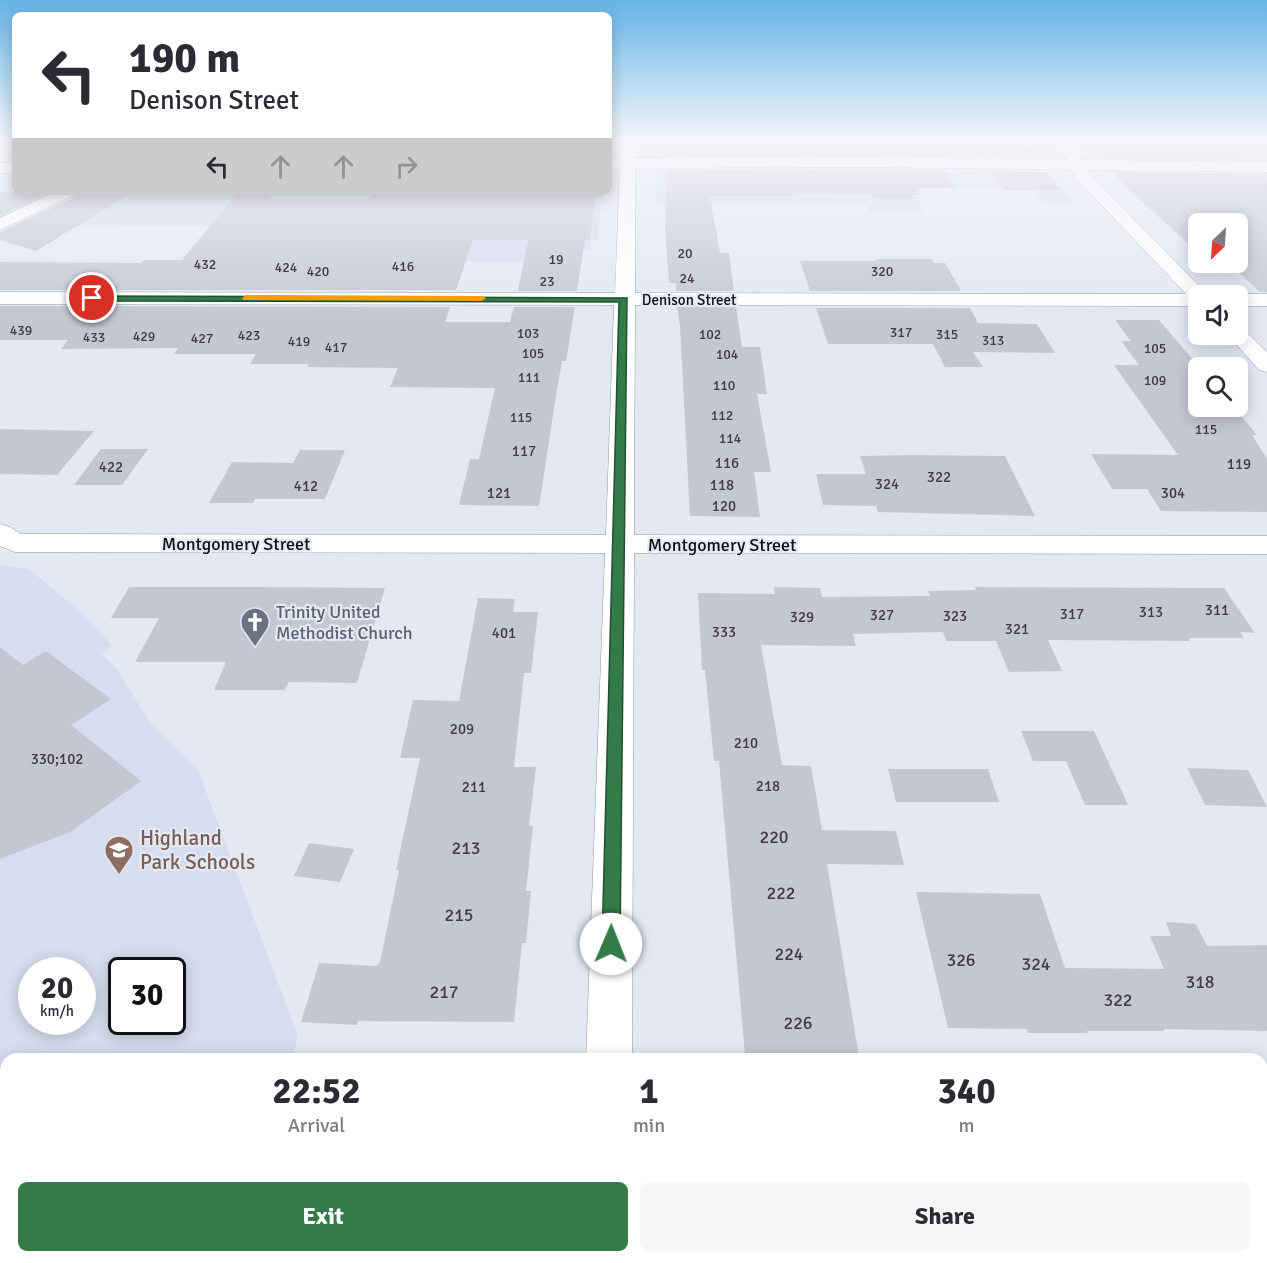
<!DOCTYPE html>
<html lang="en">
<head>
<meta charset="utf-8">
<style>
	:root { --surface:#fff; --page:#f7f7f7; --text:#2b2b33; --muted:#7c7c81; --accent:#337c4a }
	body { margin:0; font-family:Signika,sans-serif; background:var(--page); color:var(--text); height:100vh; display:flex; flex-direction:column; font-size:22px; white-space:nowrap }
	* { box-sizing:border-box; margin:0 }
	p { font-size:20px; color:var(--muted) }
	.icon { flex:none; width:33px; height:33px; fill:none; stroke:currentColor; stroke-width:2; stroke-linecap:round; stroke-linejoin:round }
	.map { position:relative; flex:1; overflow:hidden }
	.drawer { position:absolute; left:0px; top:1053px; width:1268px; height:210px; display:flex; flex-direction:column; background:var(--surface); border-radius:18px 18px 0 0; box-shadow:0 3px 15px #0003 }
	.drawer>* { flex:none }
	.hud { position:absolute; left:12px; top:12px; width:600px; height:183px; border-radius:9px; box-shadow:0 3px 15px #0003; background:#fff; color:var(--text); overflow:hidden }
	.needle { width:39px; rotate:205deg }
	.fabs { position:absolute; left:1188px; top:213px; display:grid; gap:12px }
	.fabs a { display:grid; place-items:center; width:60px; height:60px; border-radius:9px; background:var(--surface); box-shadow:0 3px 15px #0003; font-size:30px }
	.speed { position:absolute; left:18px; top:957px; display:flex; gap:12px; font-size:30px; font-weight:700; text-align:center }
	.speed>* { display:grid; place-content:center; width:78px; height:78px; border-radius:50%; background:var(--surface); box-shadow:0 3px 15px #0003; line-height:1 }
	.speed small { font-size:15px; font-weight:400 }
	.speed .limit { border:3px solid #111; border-radius:9px; background:#fff; color:#111 }
	.pin { position:absolute; display:grid; place-items:center; width:51px; height:51px; color:#fff; margin:-26px; border:3px solid #fff; border-radius:50%; box-shadow:0 2px 6px #0007 }
	.me { position:absolute; width:66px; margin:-33px; rotate:1deg; stroke-linejoin:round; filter:drop-shadow(0 0 4px #0008) }
	.turn { display:flex; align-items:center; gap:21px; height:126px; padding:0 18px; font-size:27px }
	.turn .icon { width:78px; height:78px; stroke-width:2.5 }
	.turn b { display:block; font-size:42px; line-height:51px }
	.lanes { display:flex; align-items:center; height:57px; padding:0 18px; background:#0003; justify-content:center; gap:30px; direction:ltr }
	.lanes .off { opacity:.35 }
	.eta { display:flex; justify-content:space-evenly; align-items:center; height:102px; text-align:center }
	.eta b { font-size:36px; font-weight:700; line-height:42px }
	.action { display:flex; gap:12px; margin-top:auto; padding:12px 18px }
	.action a { flex:1; height:69px; border-radius:9px; background:var(--accent); color:#fff; font-size:24px; font-weight:700; line-height:69px; text-align:center }
	.action a+a { background:var(--page); color:var(--text) }
	.map>svg:first-child { display:block }
	.built { fill:#d7dcee; fill-rule:evenodd }
	.building { fill:#c4c7d1 }
	.lines { fill:none; stroke-linecap:round; stroke-linejoin:round }
	.minor-casing { stroke:#9396a0; stroke-width:1 }
	.secondary-casing { stroke:#9396a0; stroke-width:1 }
	.minor { fill:#fff; fill-rule:evenodd }
	.secondary { fill:#fff; fill-rule:evenodd }
	.route { fill:#337c4a; stroke:#215130; stroke-width:1.5 }
	.slow { fill:#f59e0b }
	.labels { text-anchor:middle; stroke-width:4.5; stroke-linejoin:round; paint-order:stroke }
	.far-number-label { font-size:14px; fill:#3c3e42 }
	.far-street-label { font-size:15px; fill:#0e1013; stroke:#e4e8f3 }
	.number-label { font-size:15px; fill:#3c3e42 }
	.street-label { font-size:18px; fill:#0e1013; stroke:#e4e8f3 }
	.worship-label { font-size:18px; fill:#5b616d; stroke:#e4e8f3; text-anchor:start }
	.near-number-label { font-size:18px; fill:#3c3e42 }
	.near-education-label { font-size:21px; fill:#785e54; stroke:#e4e8f3; text-anchor:start }
</style>
</head>
<body>
<div class="map">
<svg width="1267" height="1263" viewBox="0 0 1267 1263">
	<rect width="100%" height="100%" fill="#e4e8f3"/>
	<g class="built">
		<polygon points="828,170 1047,173 1075,203 1043,203 1033,190 918,189 922,213 870,213 867,205 656,203 655,190 659,172"/>
		<polygon points="94,192 371,192 353,227 27,226"/>
		<polygon points="462,192 603,192 597,240 590,240 590,250 536,250 534,261 438,261"/>
		<path d="M0,565L29,569L77,609L112,645L102,655L117,669L150,723L198,770L298,1036L292,1059H6V1257H61L59,1263H0ZM32,970H82V1022H32ZM122,970H172V1022H122Z"/>
	</g>
	<g class="building">
		<polygon points="663,139 1022,139 1036,157 979,156 968,142 947,156 665,156"/>
		<polygon points="1095,139 1222,139 1246,159 1107,158"/>
		<polygon points="861,169 944,170 955,188 917,188 920,195 912,195 915,199 874,199 871,194 792,193 793,196 710,196 720,253 729,253 734,291 676,291 676,283 669,283 665,229 667,170"/>
		<polygon points="990,171 1047,172 1061,190 1005,190"/>
		<polygon points="1115,172 1264,174 1267,177 1267,292 1260,292 1227,262 1238,262 1238,224 1198,224 1198,250 1195,250 1121,182"/>
		<polygon points="0,192 50,192 0,216"/>
		<polygon points="78,192 133,192 36,251 0,240 0,232 75,197"/>
		<polygon points="238,192 274,192 269,199 368,199 372,192 596,192 590,240 585,240 577,291 518,291 528,240 473,240 456,290 0,290 0,262 141,263 144,260 182,260"/>
		<polygon points="875,259 932,259 934,263 945,263 961,291 810,291 800,261 876,261"/>
		<polygon points="0,306 450,307 445,322 510,322 514,307 575,307 566,361 562,361 557,389 539,506 459,505 470,459 479,459 495,388 390,387 398,368 307,367 309,364 250,364 256,354 174,354 178,348 61,349 68,340 0,340"/>
		<polygon points="677,307 736,307 742,347 760,347 767,394 757,394 771,472 754,472 760,517 690,516 680,326"/>
		<polygon points="816,308 970,308 978,323 1037,324 1055,353 973,352 983,367 945,367 933,344 828,344"/>
		<polygon points="1115,320 1159,320 1200,368 1198,406 1233,406 1257,435 1252,435 1267,459 1267,512 1161,511 1147,489 1112,489 1091,454 1178,455 1114,365 1139,365 1121,341 1131,341"/>
		<polygon points="0,429 94,431 57,475 0,474"/>
		<polygon points="101,449 148,449 122,485 74,485"/>
		<polygon points="300,450 345,450 325,499 255,499 253,503 209,503 232,462 293,463"/>
		<polygon points="911,455 1005,456 1035,516 878,512 876,506 823,505 816,474 866,474 860,456"/>
		<polygon points="129,587 266,587 385,588 357,683 289,682 285,690 214,690 226,662 135,662 159,618 111,618"/>
		<polygon points="774,587 820,588 822,597 930,596 928,591 976,590 975,587 1224,588 1255,633 1240,632 1244,638 1189,638 1190,641 1048,640 1062,671 1009,672 996,641 946,641 943,632 853,634 856,646 761,645 782,765 811,766 822,830 896,831 904,865 827,864 859,1057 745,1055 719,761 714,761 705,670 702,670 698,593 775,594"/>
		<polygon points="478,598 515,599 513,612 538,612 531,673 524,673 514,767 536,767 529,826 533,826 526,891 531,891 526,943 522,943 514,1022 358,1021 357,1025 301,1022 319,963 377,966 380,962 399,870 396,870 420,758 400,758 413,700 459,701"/>
		<polygon points="0,647 23,665 46,651 111,699 71,725 141,781 70,832 0,859"/>
		<polygon points="1021,731 1094,731 1128,805 1085,805 1066,761 1033,761"/>
		<polygon points="1187,768 1248,770 1267,807 1205,805"/>
		<polygon points="888,769 988,769 999,802 896,802"/>
		<polygon points="309,843 354,849 340,882 294,876"/>
		<polygon points="916,892 1040,894 1065,968 1164,969 1150,936 1171,936 1166,922 1196,924 1207,946 1267,945 1267,1031 1163,1029 1164,1031 1087,1031 1088,1033 1028,1033 1027,1029 948,1028"/>
	</g>
	<g class="lines">
		<g class="minor-casing">
			<g id="minor">
				<polygon points="621,139 635,139 635,293 1186,294 1075,177 1056,139 1070,139 1088,172 1209,296 1198,296 1198,306 635,305 634,535 1267,536 1267,554 634,553 632,1059 586,1059 605,553 15,552 0,546 0,524 10,527 21,534 606,535 614,305 0,304 0,292 615,293"/>
				<polygon points="55,192 76,192 74,195 0,230 0,218"/>
				<polygon points="1238,294 1267,294 1267,306 1238,306 1238,296 1232,296"/>
				<polygon points="1238,328 1244,330 1267,352 1267,372 1259,370 1227,334 1238,334"/>
				<polygon points="1262,1122 1267,1122 1267,1172 1262,1171"/>
				<polygon points="578,1257 632,1257 631,1263 577,1263"/>
			</g>
		</g>
		<g class="secondary-casing">
			<g id="secondary">
				<polygon points="861,157 1267,162 1267,172 861,167 609,168 609,158"/>
				<rect x="0" y="163" width="15" height="10"/>
			</g>
		</g>
		<use href="#minor" class="minor"/>
		<use href="#secondary" class="secondary"/>
	</g>
	<linearGradient id="sky" x2="0" y2="1"><stop stop-color="#64b4e7"/><stop offset="0.44" stop-color="#f3f5fa"/><stop offset="1" stop-color="#f3f5fa" stop-opacity="0"/></linearGradient>
	<rect width="1267" height="316" fill="url(#sky)"/>
	<polygon class="route" points="89,296 627,298 620,944 618,949 611,952 605,949 602,944 619,302 92,301 89,300"/>
	<polygon class="slow" points="246,295 482,296 486,298 482,301 243,300 242,298"/>
	<defs>
		<g id="church-pin" transform="scale(1.5)"><path d="M0 17L-7.5 6A9.5 9.5 0 1 1 7.5 6Z" fill="#6b7280" stroke="#e4e8f3"/><path d="M-1.2-6h2.4v3.5h3.3v2.4h-3.3V6h-2.4V-.1h-3.3v-2.4h3.3Z" fill="#fff"/></g>
		<g id="school-pin" transform="scale(1.5)"><path d="M0 17L-7.5 6A9.5 9.5 0 1 1 7.5 6Z" fill="#8d6e63" stroke="#e4e8f3"/><path d="M0-5L7-2L0 1L-7-2ZM-4 1L0 2.5L4 1V4Q0 6-4 4Z" fill="#fff"/></g>
	</defs>
	<g fill-rule="evenodd">
		<use href="#church-pin" x="255" y="622"/>
		<use href="#school-pin" x="119" y="850"/>
	</g>
	<g class="labels">
		<g class="far-number-label">
			<text x="685" y="258">20</text>
			<text x="556" y="264">19</text>
			<text x="205" y="269">432</text>
			<text x="403" y="271">416</text>
			<text x="286" y="272">424</text>
			<text x="318" y="276">420</text>
			<text x="882" y="276">320</text>
			<text x="687" y="283">24</text>
			<text x="547" y="286">23</text>
			<text x="21" y="335">439</text>
			<text x="901" y="337">317</text>
			<text x="528" y="338">103</text>
			<text x="710" y="339">102</text>
			<text x="947" y="339">315</text>
			<text x="249" y="340">423</text>
			<text x="144" y="341">429</text>
			<text x="94" y="342">433</text>
			<text x="202" y="343">427</text>
			<text x="993" y="345">313</text>
			<text x="299" y="346">419</text>
			<text x="336" y="352">417</text>
			<text x="1155" y="353">105</text>
			<text x="533" y="358">105</text>
			<text x="727" y="359">104</text>
			<text x="529" y="382">111</text>
			<text x="1155" y="385">109</text>
			<text x="724" y="390">110</text>
			<text x="722" y="420">112</text>
			<text x="521" y="422">115</text>
			<text x="1206" y="434">115</text>
			<text x="730" y="443">114</text>
		</g>
		<g class="far-street-label">
			<text x="689" y="305">Denison Street</text>
		</g>
		<g class="number-label">
			<text x="524" y="456">117</text>
			<text x="727" y="468">116</text>
			<text x="1239" y="469">119</text>
			<text x="111" y="472">422</text>
			<text x="939" y="482">322</text>
			<text x="887" y="489">324</text>
			<text x="722" y="490">118</text>
			<text x="306" y="491">412</text>
			<text x="499" y="498">121</text>
			<text x="1173" y="498">304</text>
			<text x="724" y="511">120</text>
			<text x="1217" y="615">311</text>
			<text x="1151" y="617">313</text>
			<text x="1072" y="619">317</text>
			<text x="882" y="620">327</text>
			<text x="955" y="621">323</text>
			<text x="802" y="622">329</text>
			<text x="1017" y="634">321</text>
			<text x="724" y="637">333</text>
			<text x="504" y="638">401</text>
			<text x="462" y="734">209</text>
			<text x="746" y="748">210</text>
			<text x="57" y="764">330;102</text>
			<text x="768" y="791">218</text>
			<text x="474" y="792">211</text>
		</g>
		<g class="street-label">
			<text x="236" y="550">Montgomery Street</text>
			<text x="722" y="551">Montgomery Street</text>
		</g>
		<g class="worship-label">
			<text x="276" y="618">Trinity United<tspan x="276" dy="21">Methodist Church</tspan></text>
		</g>
		<g class="near-number-label">
			<text x="774" y="843">220</text>
			<text x="466" y="854">213</text>
			<text x="781" y="899">222</text>
			<text x="459" y="921">215</text>
			<text x="789" y="960">224</text>
			<text x="961" y="966">326</text>
			<text x="1036" y="970">324</text>
			<text x="1200" y="988">318</text>
			<text x="444" y="998">217</text>
			<text x="1118" y="1006">322</text>
			<text x="798" y="1029">226</text>
		</g>
		<g class="near-education-label">
			<text x="140" y="845">Highland<tspan x="140" dy="24">Park Schools</tspan></text>
		</g>
	</g>
</svg>
<div class="fabs">
<a><svg class="needle" viewBox="-14 -14 28 28"><path d="M0-13l5 13h-10z" fill="#e53935"/><path d="M0 13l5-13h-10z" fill="#7c7c81"/></svg></a>
<a><svg class="icon" aria-label="sound" viewBox="0 0 24 24"><path d="M4 9h4l5-4v14l-5-4H4zM17 9q2 3 0 6"/></svg></a>
<a><svg class="icon" aria-label="search" viewBox="0 0 24 24"><circle cx="10" cy="10" r="6"/><path d="M15 15l6 6"/></svg></a>
</div>
<div class="speed"><div>20<small>km/h</small></div><div class="limit">30</div></div>
<div class="pin" style="left:92px;top:298px;background:#d93025"><svg class="icon" aria-label="arrive" viewBox="0 0 24 24"><path d="M6 21V4h12l-3 4 3 4H6"/></svg></div>
<svg class="me" style="left:611px;top:944px" viewBox="-20 -20 40 40"><circle r="19" fill="#fff"/><path d="M0-13L10 11 0 6-10 11z" fill="#337c4a"/></svg>
<div class="hud">
<div class="turn"><svg class="icon" aria-label="left" viewBox="0 0 24 24"><path d="M17 20v-9H6M10 6l-5 5 5 5"/></svg><div><b>190 m</b>Denison Street</div></div>
<div class="lanes"><svg class="icon" aria-label="left" viewBox="0 0 24 24"><path d="M17 20v-9H6M10 6l-5 5 5 5"/></svg><svg class="icon off" aria-label="ahead" viewBox="0 0 24 24"><path d="M12 20V5M6 11l6-6 6 6"/></svg><svg class="icon off" aria-label="ahead" viewBox="0 0 24 24"><path d="M12 20V5M6 11l6-6 6 6"/></svg><svg class="icon off" aria-label="right" viewBox="0 0 24 24"><path d="M7 20v-9h11M14 6l5 5-5 5"/></svg></div>
</div>
<section class="drawer">
<div class="eta">
<div><b>22:52</b><p>Arrival</p></div>
<div><b>1</b><p>min</p></div>
<div><b>340</b><p>m</p></div>
</div>
<div class="action"><a>Exit</a><a>Share</a></div>
</section>
</div>
</body>
</html>
